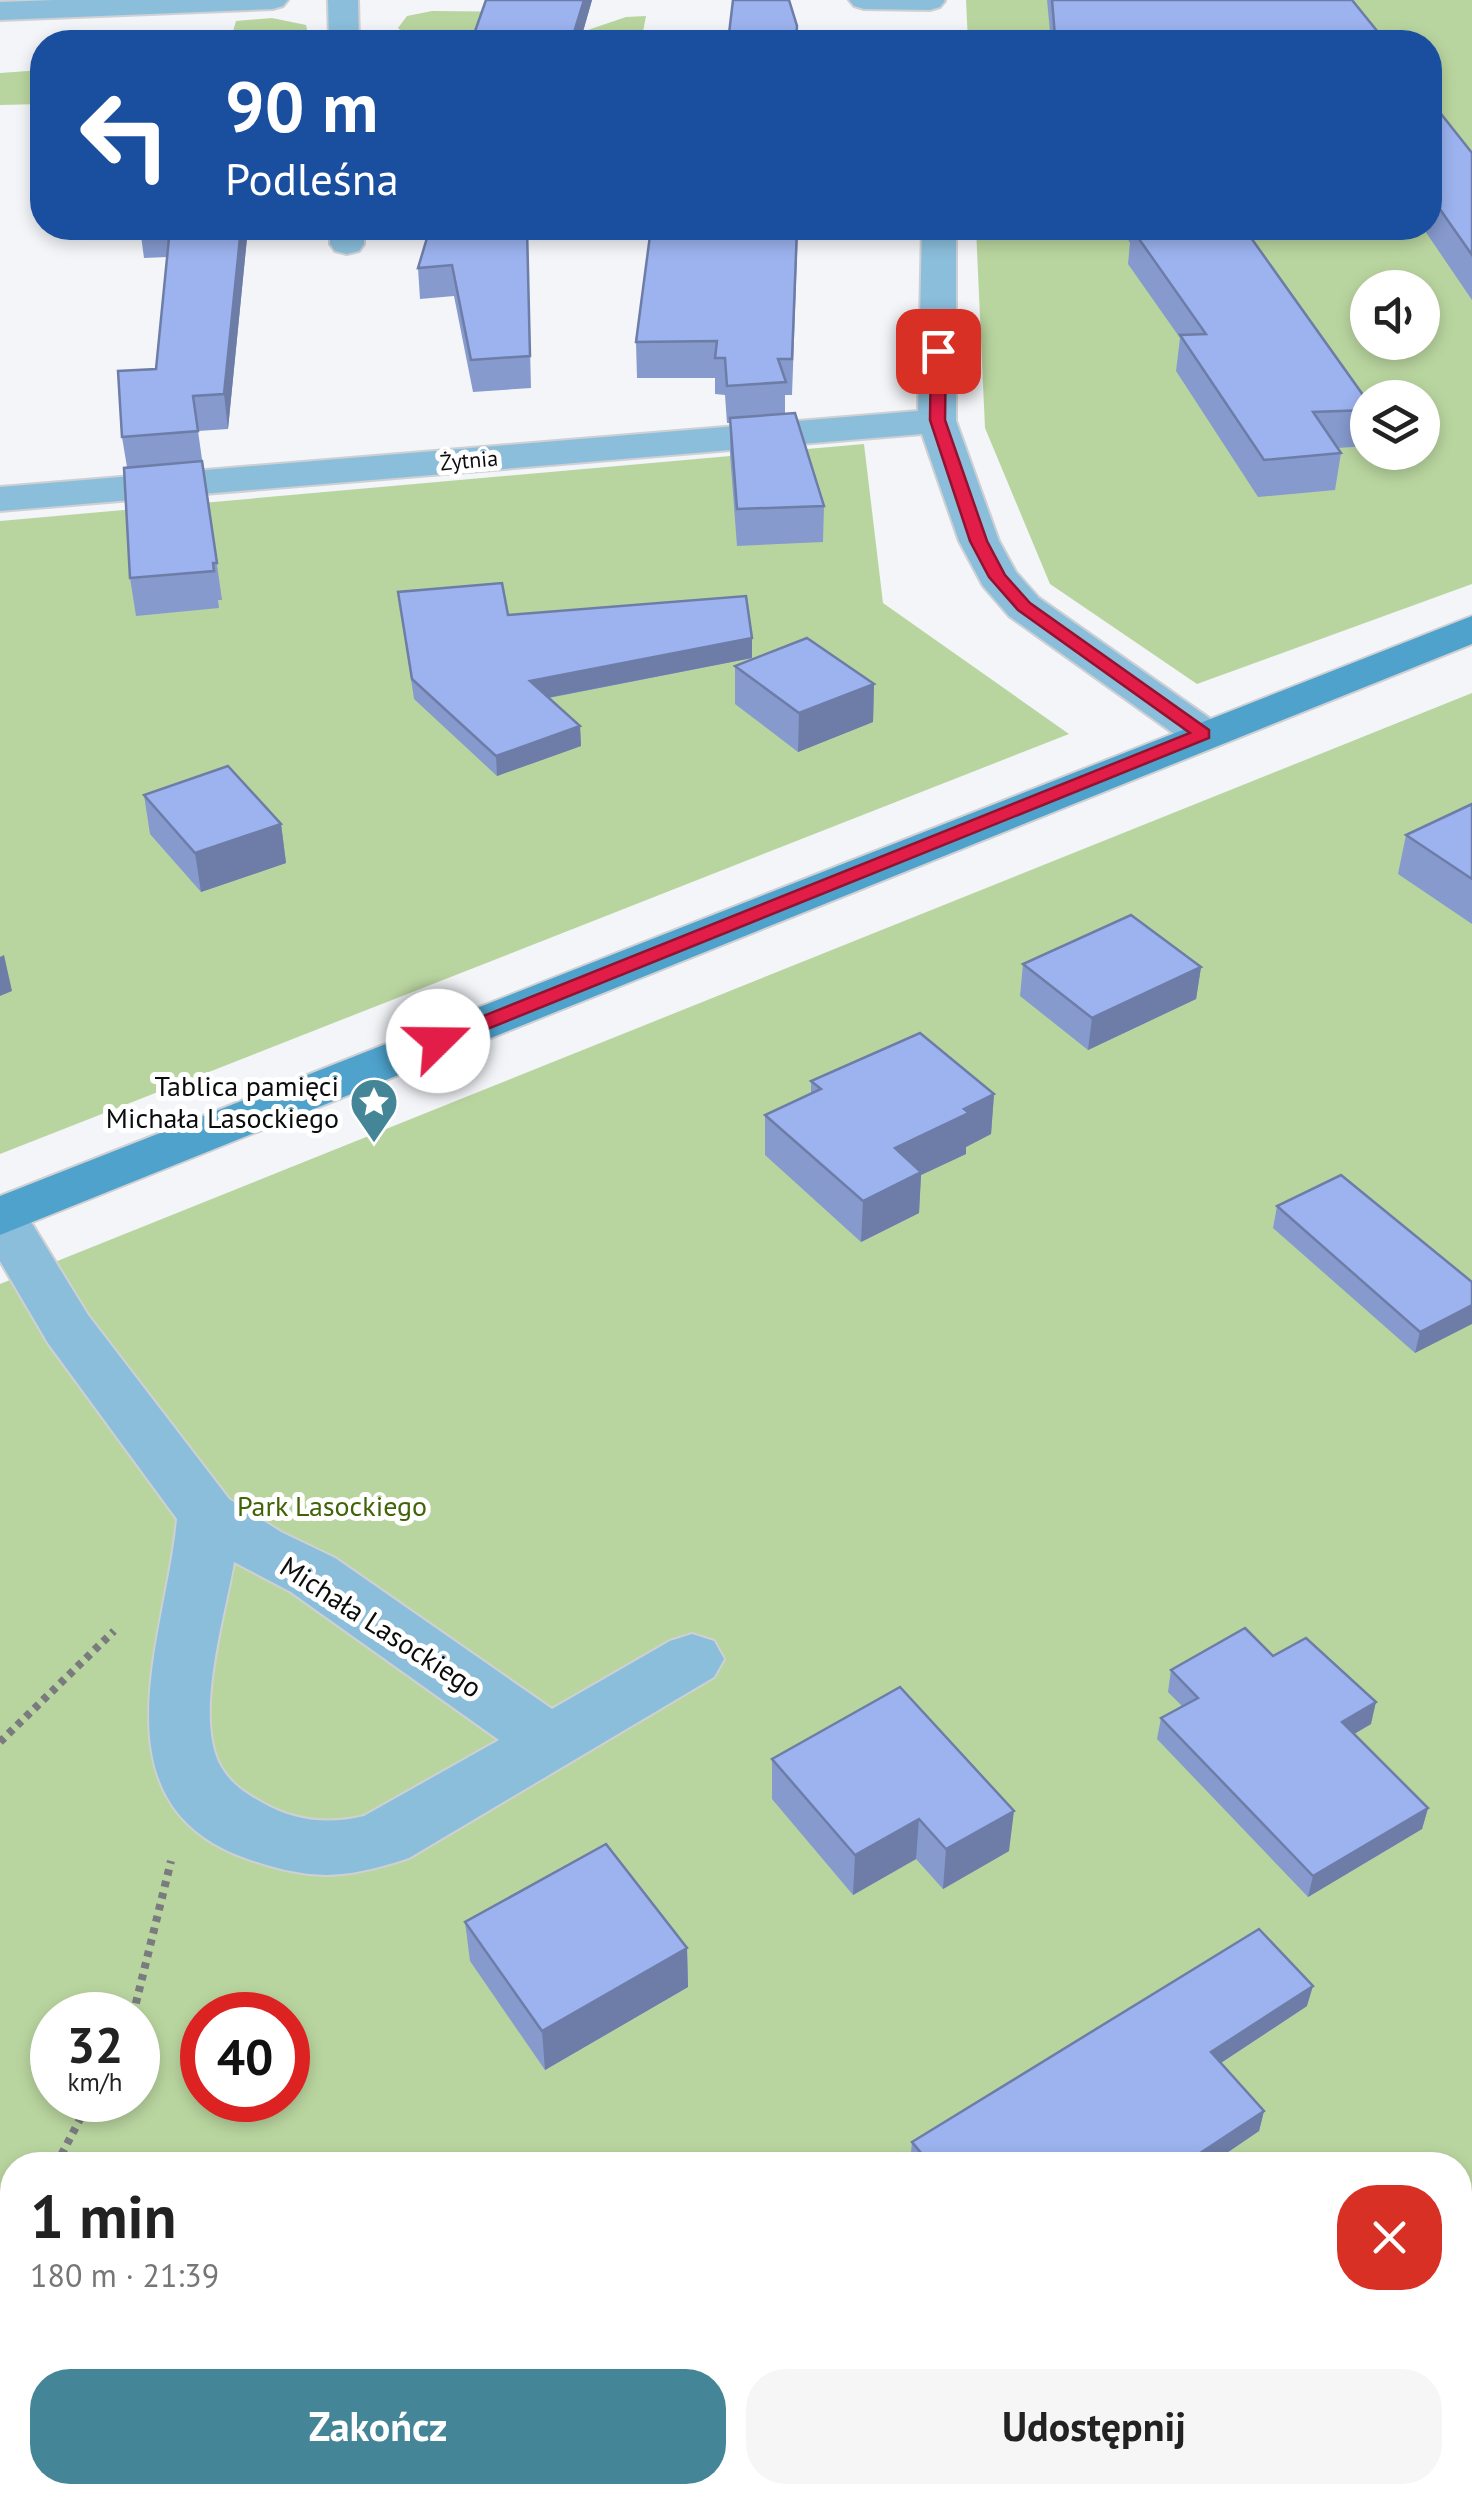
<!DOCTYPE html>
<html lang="pl">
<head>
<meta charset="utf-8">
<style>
	:root { --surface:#fff; --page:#f6f6f6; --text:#222; --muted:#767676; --accent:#448697 }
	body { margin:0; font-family:"PT Sans",sans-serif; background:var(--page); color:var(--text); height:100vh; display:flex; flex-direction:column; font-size:38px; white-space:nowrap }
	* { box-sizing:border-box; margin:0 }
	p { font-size:32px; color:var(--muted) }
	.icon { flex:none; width:55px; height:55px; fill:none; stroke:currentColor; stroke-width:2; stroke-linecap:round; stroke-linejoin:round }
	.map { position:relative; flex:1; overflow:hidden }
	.side { position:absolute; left:0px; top:2152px; width:1472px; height:352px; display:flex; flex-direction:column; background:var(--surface); border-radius:40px 40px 0 0; box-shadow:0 5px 15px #0003 }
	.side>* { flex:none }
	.top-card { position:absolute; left:30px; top:30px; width:1412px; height:210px; border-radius:40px; box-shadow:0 5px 15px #0003; background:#1a4fa0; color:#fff; overflow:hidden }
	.fabs { position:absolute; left:1350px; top:270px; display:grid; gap:20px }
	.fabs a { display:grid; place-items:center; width:90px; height:90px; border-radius:50%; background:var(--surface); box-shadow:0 5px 15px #0003; font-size:50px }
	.speed { position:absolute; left:30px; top:1992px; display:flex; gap:20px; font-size:50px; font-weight:700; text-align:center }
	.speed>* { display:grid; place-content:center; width:130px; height:130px; border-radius:50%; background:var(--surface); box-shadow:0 5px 15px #0003; line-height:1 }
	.speed small { font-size:25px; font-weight:400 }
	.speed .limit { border:15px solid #d22; background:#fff; color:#111 }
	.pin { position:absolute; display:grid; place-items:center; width:85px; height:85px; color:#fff; margin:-42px; border-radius:20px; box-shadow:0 5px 15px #0006 }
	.me { position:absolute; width:110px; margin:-55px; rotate:68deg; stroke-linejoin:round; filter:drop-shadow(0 0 8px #0008) }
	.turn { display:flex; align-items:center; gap:35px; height:210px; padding:0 30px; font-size:45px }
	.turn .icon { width:130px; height:130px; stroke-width:2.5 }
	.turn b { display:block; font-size:70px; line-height:85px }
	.round { display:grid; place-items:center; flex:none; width:105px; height:105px; border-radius:40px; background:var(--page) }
	.overview { display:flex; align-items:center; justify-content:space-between; height:170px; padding:0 30px }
	h1 { font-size:60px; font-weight:700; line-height:75px }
	.cta { display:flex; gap:20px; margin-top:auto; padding:20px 30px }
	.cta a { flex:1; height:115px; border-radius:40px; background:var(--accent); color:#fff; font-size:40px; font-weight:700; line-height:115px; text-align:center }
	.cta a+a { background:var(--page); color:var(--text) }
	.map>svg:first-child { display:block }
	.green { fill:#b9d59f; fill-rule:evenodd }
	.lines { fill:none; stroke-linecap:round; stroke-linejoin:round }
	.street-casing { stroke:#ced0d3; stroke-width:4 }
	.secondary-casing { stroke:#ced0d3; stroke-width:4 }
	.path { stroke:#7a7b7e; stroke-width:8; stroke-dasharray:6 6; stroke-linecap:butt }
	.street { fill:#8bbedb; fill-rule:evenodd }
	.secondary { fill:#4ea2cc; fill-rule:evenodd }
	.wall { fill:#869ace }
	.shaded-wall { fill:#6d7da7 }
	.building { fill:#9cb3ef; stroke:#6d7da7; stroke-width:2.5 }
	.route { fill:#e11d48; stroke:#92132f; stroke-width:2.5 }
	.labels { text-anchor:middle; stroke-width:10; stroke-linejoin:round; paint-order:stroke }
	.far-street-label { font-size:22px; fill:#0b0c0d; stroke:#fff }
	.poi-label { font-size:28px; fill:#0b0c0d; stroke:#fff; text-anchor:end }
	.park-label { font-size:28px; fill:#406407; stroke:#fff }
	.street-label { font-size:28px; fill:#0b0c0d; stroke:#fff }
</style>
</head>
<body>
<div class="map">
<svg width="1472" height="2504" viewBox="0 0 1472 2504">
	<rect width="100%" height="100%" fill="#f3f5f9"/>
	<g class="green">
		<path d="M966,0H1472V584L1197,684L1050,584L985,428L976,228H1430V42H968ZM1368,288H1422V342H1368ZM1368,398H1422V452H1368Z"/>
		<polygon points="432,11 551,12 448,42 404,42 407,37 398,28 407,16"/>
		<polygon points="646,16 641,42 579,42 579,33 626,17"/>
		<polygon points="272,18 306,25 308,34 305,42 230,42 236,21"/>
		<polygon points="42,70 42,104 0,105 0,73"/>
		<polygon points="864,444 883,603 1069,734 0,1154 0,521"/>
		<path d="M1472,693V2504H0V1284ZM52,2015H138V2100H52ZM202,2015H288V2100H202ZM12,2165H1460V2492H12Z"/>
	</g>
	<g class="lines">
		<g class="street-casing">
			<g id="street">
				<polygon points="54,0 288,0 283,6 273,9 0,20 0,2"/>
				<polygon points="328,0 358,0 359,42 329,42"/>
				<polygon points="849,0 944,0 945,1 940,7 930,10 864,9 854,6"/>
				<polygon points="330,228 364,228 364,244 359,251 347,254 335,251 330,244"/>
				<polygon points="922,228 956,228 956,421 999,541 1016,572 1039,598 1219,725 1225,734 1219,743 1203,747 1187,743 1009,616 983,586 959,541 922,434 0,511 0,487 918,411"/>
				<path d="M0,1199L20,1204L88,1315L229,1499L281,1532L335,1558L552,1709L670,1641L692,1634L714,1641L724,1659L714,1677L409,1858C343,1880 310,1881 245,1858C90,1802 167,1634 177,1519L48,1343L0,1261ZM234,1562L291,1592L499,1740L364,1816C327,1825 294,1821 261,1802C245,1793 231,1784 221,1767C193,1718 225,1616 234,1562Z"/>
			</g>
		</g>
		<g class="secondary-casing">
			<polygon id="secondary" points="1472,616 1472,644 0,1235 0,1196"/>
		</g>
		<g class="path">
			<polyline points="0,1742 114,1631"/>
			<polyline points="133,2015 171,1861"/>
			<polyline points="56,2165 90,2100"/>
			<polyline points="0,2274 12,2304"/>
			<polyline points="7,2288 12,2272"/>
			<polyline points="120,2492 127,2504"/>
		</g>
		<use href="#street" class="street"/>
		<use href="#secondary" class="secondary"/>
	</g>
	<g class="wall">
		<polygon points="592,0 580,42 473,42 473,37"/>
		<polygon points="1047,0 1352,0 1386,42 1051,42"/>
		<polygon points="1430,100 1472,153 1472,300 1423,228 1430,228"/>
		<polygon points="140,228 248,228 228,429 198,431 222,600 218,600 219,608 136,616 130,578 127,467 122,437 156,369 167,257 144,258"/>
		<polygon points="527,228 531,388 473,392 454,296 420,299 418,268"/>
		<polygon points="798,228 792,395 785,395 785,414 824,506 823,542 737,546 730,454 730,423 727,423 725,395 715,394 715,378 637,378 636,342"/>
		<polygon points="1122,228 1244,228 1368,402 1367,446 1338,448 1341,453 1335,490 1258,497 1176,371 1180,338 1128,264 1130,243"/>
		<polygon points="398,592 508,615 752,638 752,658 549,698 580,726 581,746 497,776 414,699"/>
		<polygon points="735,666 874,684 873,722 798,752 735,704"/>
		<polygon points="144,795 281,824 286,863 201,892 150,834"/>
		<polygon points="1472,804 1472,924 1398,874 1406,835"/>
		<polygon points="1023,964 1201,967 1196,999 1088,1050 1020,996"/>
		<polygon points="811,1081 994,1094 991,1134 966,1147 966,1154 921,1175 919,1213 861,1242 765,1155 765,1115 811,1093"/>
		<polygon points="1277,1206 1472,1282 1415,1353 1273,1228"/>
		<polygon points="1273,1656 1371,1724 1354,1734 1428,1808 1422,1829 1308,1897 1157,1739 1161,1718 1182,1706 1168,1692 1171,1670"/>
		<polygon points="772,1759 1009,1851 943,1889 916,1859 853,1895 772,1799"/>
		<polygon points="465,1922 687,1948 688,1987 545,2070 470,1961"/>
		<polygon points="1307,2006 1221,2063 1264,2111 1259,2131 1209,2165 913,2165 910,2162 912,2142"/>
		<polygon points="1350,2492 1460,2492 1472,2504 1360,2504"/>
	</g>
	<g class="shaded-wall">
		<polygon points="584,0 592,0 580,42 571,42"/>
		<polygon points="241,228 248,228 228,429 224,394"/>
		<polygon points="752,638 752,658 531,701 530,681"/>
		<polygon points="874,684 873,722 798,752 799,713"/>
		<polygon points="580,726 581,746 497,776 496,756"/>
		<polygon points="281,824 286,863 201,892 195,853"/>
		<polygon points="4,955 12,991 0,996 0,957"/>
		<polygon points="1201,967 1196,999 1088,1050 1092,1018"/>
		<polygon points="994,1094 991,1134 966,1147 966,1154 921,1175 919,1213 861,1242 863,1201 895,1148"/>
		<polygon points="1472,1305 1472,1324 1415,1353 1420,1332"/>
		<polygon points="1376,1702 1371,1724 1337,1744 1342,1722"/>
		<polygon points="1428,1808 1422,1829 1308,1897 1313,1876"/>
		<polygon points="1014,1811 1009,1851 943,1889 946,1849"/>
		<polygon points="919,1819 916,1859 853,1895 855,1855"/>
		<polygon points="687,1948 688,1987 545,2070 542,2031"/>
		<polygon points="1313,1986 1307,2006 1207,2072 1211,2052"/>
		<polygon points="1264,2111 1259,2131 1209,2165 1182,2165"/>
	</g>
	<g class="building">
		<polygon points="486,0 584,0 571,42 486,42 487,37 473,37"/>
		<polygon points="733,0 789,0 797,26 796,42 728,42"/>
		<polygon points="1052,0 1352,0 1386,42 1059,42 1055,36"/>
		<polygon points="1430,100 1472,153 1472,255 1430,195"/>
		<polygon points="170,228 241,228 224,394 193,396 198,431 122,437 118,371 156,369"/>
		<polygon points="430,228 527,228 530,356 471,360 452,265 418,268"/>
		<polygon points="651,228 797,228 792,359 778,359 786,382 727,386 725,358 715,358 717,341 636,342"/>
		<polygon points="1144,228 1244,228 1368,402 1368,410 1313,412 1341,453 1264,460 1180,335 1206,334 1132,229"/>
		<polygon points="795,413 824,506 737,509 730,418"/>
		<polygon points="202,461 217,563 213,563 214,571 130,578 124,468"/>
		<polygon points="502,583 508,615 746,596 752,638 530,681 580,726 496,756 412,679 398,592"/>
		<polygon points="807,638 874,684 799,713 735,666"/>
		<polygon points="228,766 281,824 195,853 144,795"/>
		<polygon points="1472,804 1472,879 1406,835"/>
		<polygon points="1131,915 1201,967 1092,1018 1023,964"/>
		<polygon points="920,1033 994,1094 964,1109 969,1113 895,1148 921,1172 863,1201 765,1115 821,1089 811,1081"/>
		<polygon points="1341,1175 1472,1282 1472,1305 1420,1332 1277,1206"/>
		<polygon points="1245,1628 1273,1656 1306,1638 1376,1702 1342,1722 1428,1808 1313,1876 1161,1718 1198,1698 1171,1670"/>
		<polygon points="900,1687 1014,1811 946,1849 919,1819 855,1855 772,1759"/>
		<polygon points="606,1844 687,1948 542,2031 465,1922"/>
		<polygon points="1259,1929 1313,1986 1211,2052 1264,2111 1182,2165 931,2165 912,2142"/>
		<polygon points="1460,2330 1472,2344 1472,2504 1382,2504 1372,2492 1460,2492"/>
		<polygon points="526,2492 858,2492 867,2504 525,2504 520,2496"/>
	</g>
	<polygon class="route" points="938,346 946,351 945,420 987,541 1005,575 1030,603 1209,730 1209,738 445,1046 431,1046 428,1041 431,1037 1190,733 1018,610 989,577 970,541 930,420 931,351"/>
	<defs>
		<g id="sight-pin" transform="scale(2.5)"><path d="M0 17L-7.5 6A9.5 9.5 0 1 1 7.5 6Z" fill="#448697" stroke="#fff"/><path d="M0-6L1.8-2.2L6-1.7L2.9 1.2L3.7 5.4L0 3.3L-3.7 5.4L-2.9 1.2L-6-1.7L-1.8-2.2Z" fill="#fff"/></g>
	</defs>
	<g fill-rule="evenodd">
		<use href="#sight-pin" x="374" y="1102"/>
	</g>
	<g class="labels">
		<g class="far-street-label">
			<text transform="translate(469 460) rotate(-5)" y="8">Żytnia</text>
		</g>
		<g class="poi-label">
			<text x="339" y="1096">Tablica pamięci<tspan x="339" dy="32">Michała Lasockiego</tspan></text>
		</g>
		<g class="park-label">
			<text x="332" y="1516">Park Lasockiego</text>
		</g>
		<g class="street-label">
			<text transform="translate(381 1627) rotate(33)" y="10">Michała Lasockiego</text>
		</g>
	</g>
</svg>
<div class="fabs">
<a><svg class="icon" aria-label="sound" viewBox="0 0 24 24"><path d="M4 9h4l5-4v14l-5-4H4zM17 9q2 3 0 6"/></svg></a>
<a><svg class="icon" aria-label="layers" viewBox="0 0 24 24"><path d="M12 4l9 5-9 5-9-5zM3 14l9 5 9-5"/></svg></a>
</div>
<div class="speed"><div>32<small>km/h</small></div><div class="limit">40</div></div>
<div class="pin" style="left:938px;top:351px;background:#d93025"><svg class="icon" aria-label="arrive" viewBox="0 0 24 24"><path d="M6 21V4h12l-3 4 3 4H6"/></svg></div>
<svg class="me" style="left:438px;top:1041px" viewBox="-20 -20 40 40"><circle r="19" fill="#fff"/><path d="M0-13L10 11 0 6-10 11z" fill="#e11d48"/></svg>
<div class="top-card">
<div class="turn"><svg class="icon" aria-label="left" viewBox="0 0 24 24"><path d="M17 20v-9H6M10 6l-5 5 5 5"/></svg><div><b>90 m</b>Podleśna</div></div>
</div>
<section class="side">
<div class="overview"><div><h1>1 min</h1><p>180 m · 21:39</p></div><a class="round" style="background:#d93025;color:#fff"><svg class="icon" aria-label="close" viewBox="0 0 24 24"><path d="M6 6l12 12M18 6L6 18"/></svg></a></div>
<div class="cta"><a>Zakończ</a><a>Udostępnij</a></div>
</section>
</div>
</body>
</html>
